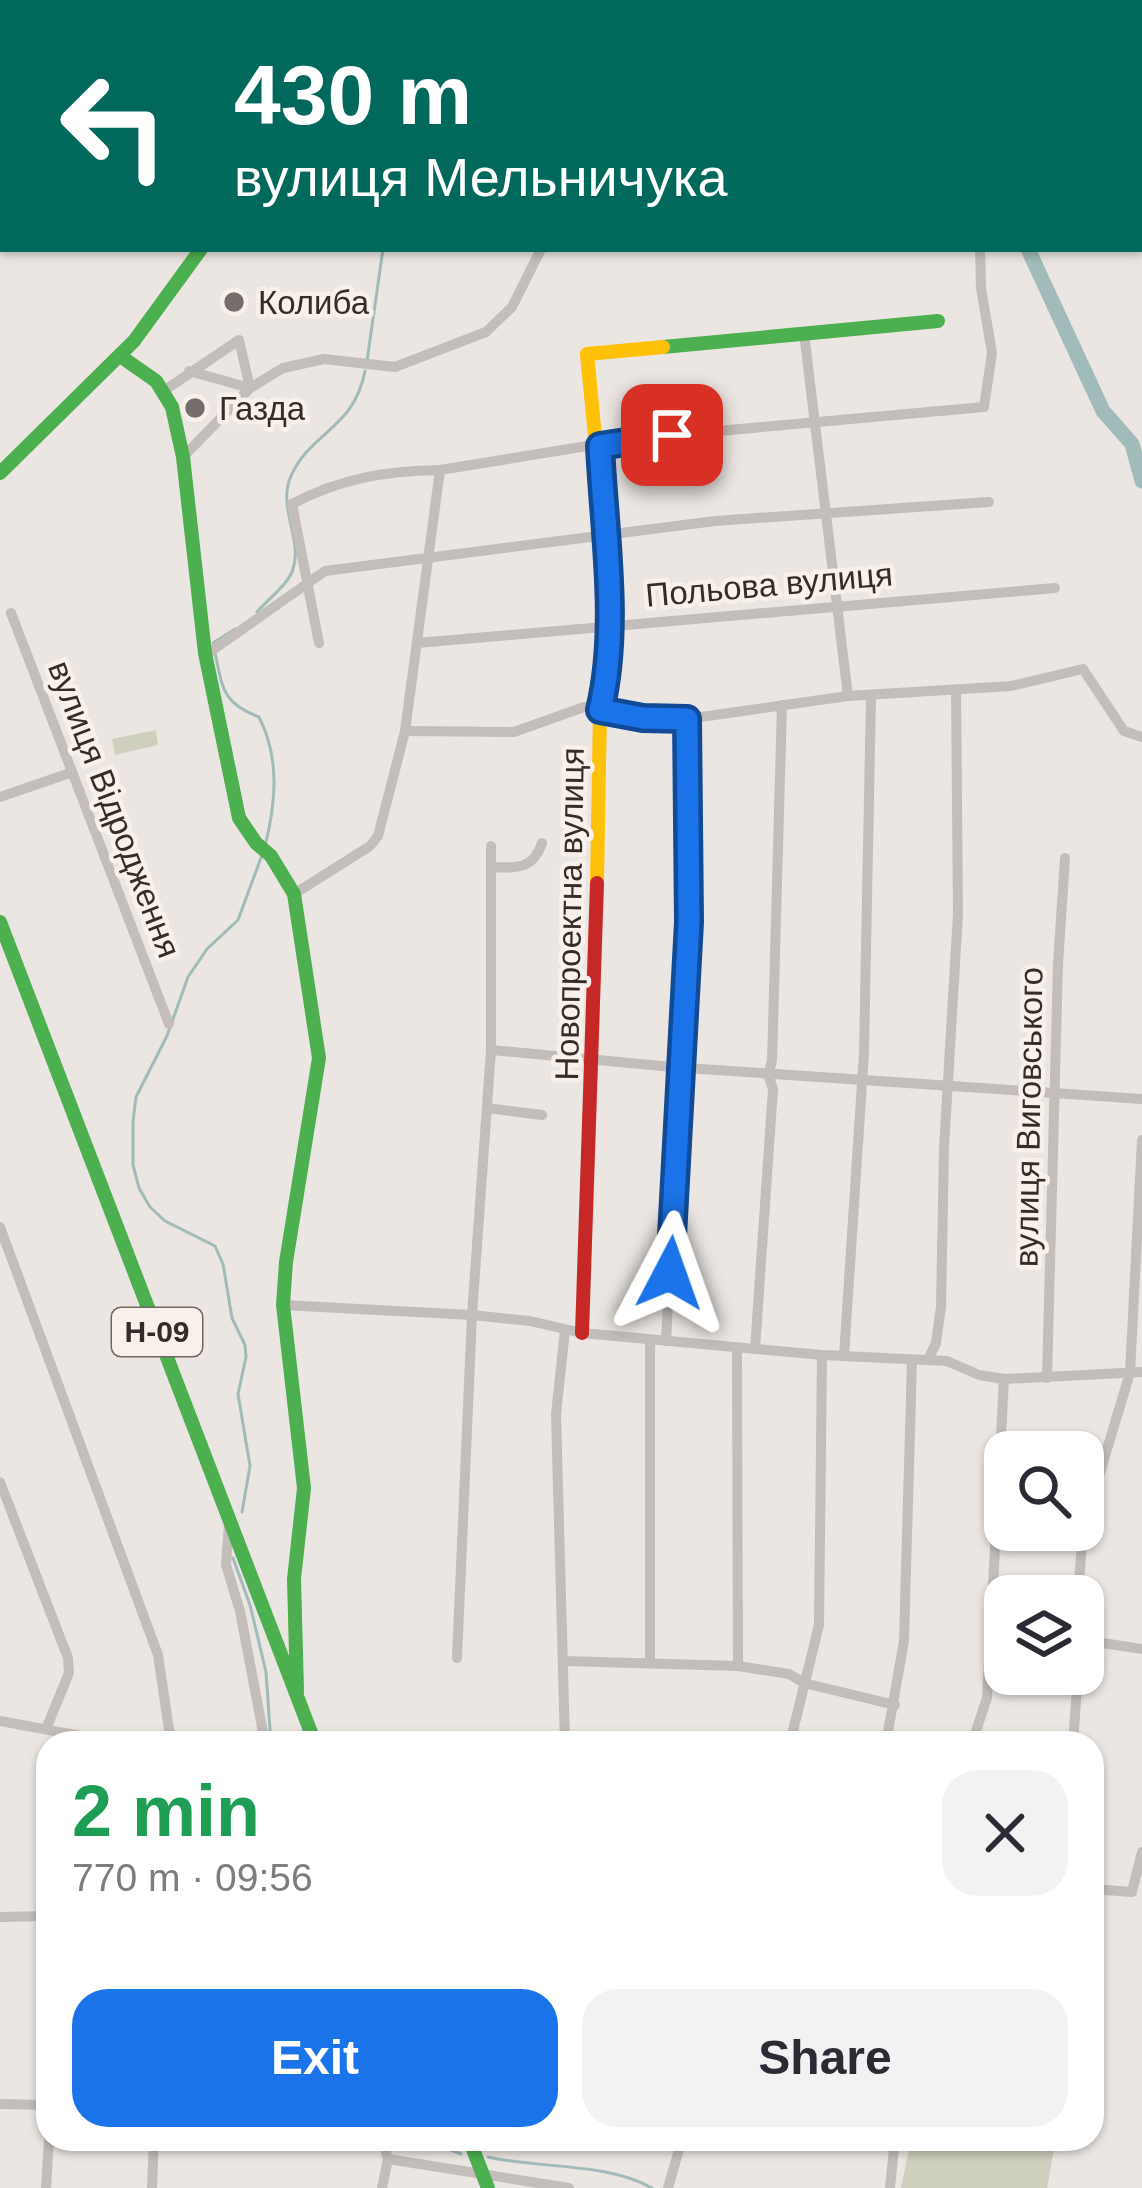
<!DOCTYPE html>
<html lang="en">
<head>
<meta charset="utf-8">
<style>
	:root { --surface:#fff; --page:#f2f2f3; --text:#2b2b33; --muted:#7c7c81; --accent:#1a73e8 }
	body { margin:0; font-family:Arial,sans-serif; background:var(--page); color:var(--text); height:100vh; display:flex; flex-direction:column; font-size:45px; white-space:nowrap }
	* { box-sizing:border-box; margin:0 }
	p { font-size:39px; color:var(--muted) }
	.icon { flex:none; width:66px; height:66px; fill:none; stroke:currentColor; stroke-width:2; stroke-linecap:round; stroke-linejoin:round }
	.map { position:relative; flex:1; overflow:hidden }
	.details { position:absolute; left:36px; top:1731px; width:1068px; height:420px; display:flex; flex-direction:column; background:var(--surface); border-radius:36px; box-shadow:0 3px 9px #0004 }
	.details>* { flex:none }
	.hud { position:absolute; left:0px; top:0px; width:1143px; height:252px; box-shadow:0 3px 9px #0004; background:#00695c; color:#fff; overflow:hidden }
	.buttons { position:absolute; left:984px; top:1431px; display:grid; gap:24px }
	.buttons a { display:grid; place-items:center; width:120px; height:120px; border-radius:24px; background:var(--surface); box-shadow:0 3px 9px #0004; font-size:60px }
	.pin { position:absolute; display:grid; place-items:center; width:102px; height:102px; color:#fff; margin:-51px; border-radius:24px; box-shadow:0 6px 18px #0006 }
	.me { position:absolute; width:132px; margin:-66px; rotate:4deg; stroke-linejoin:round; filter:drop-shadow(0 0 9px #0008) }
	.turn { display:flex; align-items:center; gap:42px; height:252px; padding:0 36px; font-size:54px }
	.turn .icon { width:156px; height:156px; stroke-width:2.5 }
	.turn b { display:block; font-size:84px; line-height:102px }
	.round { display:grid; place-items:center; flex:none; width:126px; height:126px; border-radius:36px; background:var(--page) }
	.summary { display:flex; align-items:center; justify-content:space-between; height:204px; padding:0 36px }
	h1 { font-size:72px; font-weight:600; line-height:90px; color:#1e9e55 }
	.button { display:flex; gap:24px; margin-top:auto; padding:24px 36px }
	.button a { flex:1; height:138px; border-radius:36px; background:var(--accent); color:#fff; font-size:48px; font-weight:600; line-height:138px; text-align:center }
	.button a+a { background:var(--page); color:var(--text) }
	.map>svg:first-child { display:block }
	.green { fill:#cecfbd }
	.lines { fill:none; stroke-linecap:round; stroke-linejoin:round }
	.stream { stroke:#a0bbb9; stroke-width:3 }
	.river { stroke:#a0bbb9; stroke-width:15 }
	.street { stroke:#c4bebb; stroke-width:10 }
	.fast { stroke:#4caf50; stroke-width:14 }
	.slow { stroke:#ffc107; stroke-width:14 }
	.jam { stroke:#c62828; stroke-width:14 }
	.route-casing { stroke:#114b97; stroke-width:30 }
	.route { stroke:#1a73e8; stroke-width:21 }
	.poi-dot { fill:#756d6a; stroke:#f8f0ea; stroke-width:4.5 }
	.labels { text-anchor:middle; stroke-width:9; stroke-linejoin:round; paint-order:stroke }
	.shield { fill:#f8f0ea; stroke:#706763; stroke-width:3 }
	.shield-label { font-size:30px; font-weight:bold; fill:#352c29 }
	.poi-label { font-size:33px; fill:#352c29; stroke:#f8f0ea; text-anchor:start }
	.street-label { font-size:33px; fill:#352c29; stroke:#f8f0ea }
</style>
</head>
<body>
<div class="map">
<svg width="1142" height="2188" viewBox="0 0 1142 2188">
	<rect width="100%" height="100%" fill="#ebe6e2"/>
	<g class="green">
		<polygon points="156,730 158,745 115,755 112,739"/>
		<polygon points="911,2139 1056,2139 1047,2188 901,2188"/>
	</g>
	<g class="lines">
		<g class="stream">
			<polyline points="393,0 395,3"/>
			<polyline points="115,3 118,0"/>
			<polyline points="0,88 3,86"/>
			<polyline points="367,361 383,249"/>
			<path d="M257,612C267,600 289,584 293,569C303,539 277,507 291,476C311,431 354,429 365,371"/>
			<polyline points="213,643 235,629"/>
			<path d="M215,653C223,689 222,703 259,717C280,758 276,803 265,846"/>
			<polyline points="242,1512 250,1466 238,1394 246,1357 245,1345 232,1318 223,1264 215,1246 165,1221 150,1207 139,1188 133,1165 133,1121 136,1097 167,1036 188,977 207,949 238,920 262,855"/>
			<polyline points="233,1558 250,1605 266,1672 271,1743"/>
			<polyline points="424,2139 461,2154"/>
			<path d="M488,2157C540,2169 605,2162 652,2188"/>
		</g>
		<g class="river">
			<polyline points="1118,3 1120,0"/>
			<polyline points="1028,249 1103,411 1132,444 1142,481"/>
		</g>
		<g class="street">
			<polyline points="529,3 530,0"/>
			<polyline points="804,333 848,696"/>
			<polyline points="165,390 239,340 250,388 189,371"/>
			<polyline points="183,457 250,388 283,368 324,359 395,367 486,332 512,307 541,249"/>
			<polyline points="11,613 169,1024"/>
			<path d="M319,643L292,504C341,478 386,471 440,470"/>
			<polyline points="417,643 1055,588"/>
			<polyline points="210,652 325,571 715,521 989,502"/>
			<polyline points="405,731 514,732 584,707 643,718 687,719 848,696 1011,686 1083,669 1124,731 1142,737"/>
			<polyline points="0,797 70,773"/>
			<path d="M491,867C516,868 533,870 542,843"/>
			<polyline points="294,894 370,846 378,836 405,731 440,470 630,439 984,407 992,353 981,288 980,249"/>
			<polyline points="491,1050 672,1067 1142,1099"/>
			<polyline points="487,1108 542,1115"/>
			<polyline points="0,1227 158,1655 171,1743"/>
			<polyline points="283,1305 472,1315 530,1321 582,1333 822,1355 947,1361 979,1375 1004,1379 1142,1372"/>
			<polyline points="565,1330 556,1414 565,1743"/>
			<polyline points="666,1341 689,922 687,719"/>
			<polyline points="737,1348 738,1666"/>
			<polyline points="755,1349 773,1089 768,1074 772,1061 782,705"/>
			<polyline points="844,1356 864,1053 871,695"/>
			<polyline points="928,1360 936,1343 941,1307 944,1148 958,914 956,690"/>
			<polyline points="1047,1378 1058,964 1065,858"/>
			<polyline points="0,1482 68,1658 69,1673 46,1729"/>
			<polyline points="229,1524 226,1565 240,1611 265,1743"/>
			<polyline points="1083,1529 1130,1373 1142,1140"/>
			<polyline points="1078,1596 1083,1530"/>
			<polyline points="1083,1640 1142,1649"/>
			<polyline points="457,1658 472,1315 491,1050 491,846"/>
			<polyline points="564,1661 738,1666 789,1674 804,1683 895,1705"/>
			<polyline points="650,1663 650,1339"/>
			<polyline points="0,1721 118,1743"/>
			<polyline points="790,1743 819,1625 822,1355"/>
			<polyline points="886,1743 904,1641 912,1360"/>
			<polyline points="972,1743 987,1698 1004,1379"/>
			<polyline points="1073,1743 1078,1674"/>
			<polyline points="1092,1889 1132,1892 1142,1852"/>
			<polyline points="0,1917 48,1916"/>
			<polyline points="0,2104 48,2105"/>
			<polyline points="382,2139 388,2159 382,2188"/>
			<polyline points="388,2159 569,2188"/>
			<polyline points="46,2188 49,2139"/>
			<polyline points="152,2188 154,2139"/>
			<polyline points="668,2188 682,2139"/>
			<polyline points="890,2188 895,2139"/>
		</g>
		<g class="fast">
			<polyline points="970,0 978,3"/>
			<polyline points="1140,128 1142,131"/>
			<polyline points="663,347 938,321"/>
			<polyline points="123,358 156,381 172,407 183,457 205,653 239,818 256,843 271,856 294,894 319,1058 286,1262 283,1305 304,1488 294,1579 297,1691"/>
			<polyline points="0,473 134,341 201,249"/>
			<polyline points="0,922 315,1743"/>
			<polyline points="469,2139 488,2188"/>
		</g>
		<g class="slow">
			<polyline points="324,3 325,0"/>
			<polyline points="597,883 600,710 609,613 600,445 595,437 587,354 663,347"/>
		</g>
		<polyline class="jam" points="582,1333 597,883"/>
	</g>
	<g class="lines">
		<g class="route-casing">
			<path id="route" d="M670,1273L689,922L687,719L643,718L600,710C620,627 604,531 600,446L672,435"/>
		</g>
		<use href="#route" class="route"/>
	</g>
	<g class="poi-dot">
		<circle cx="234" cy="302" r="12"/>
		<circle cx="195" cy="408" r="12"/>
	</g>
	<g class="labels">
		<rect class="shield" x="112" y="1308" width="90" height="48" rx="9"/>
		<g class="shield-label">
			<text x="157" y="1342">Н-09</text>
		</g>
		<g class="poi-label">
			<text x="258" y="314">Колиба</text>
			<text x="219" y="420">Газда</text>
		</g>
		<g class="street-label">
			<text transform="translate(769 584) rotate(-5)" y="12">Польова вулиця</text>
			<text transform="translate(115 809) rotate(69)" y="12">вулиця Відродження</text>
			<text transform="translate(569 914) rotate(-89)" y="12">Новопроектна вулиця</text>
			<text transform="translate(1028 1117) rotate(-89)" y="12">вулиця Виговського</text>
		</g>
	</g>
</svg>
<div class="buttons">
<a><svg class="icon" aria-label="search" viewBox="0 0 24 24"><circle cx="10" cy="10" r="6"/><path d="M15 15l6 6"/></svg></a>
<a><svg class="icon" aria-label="layers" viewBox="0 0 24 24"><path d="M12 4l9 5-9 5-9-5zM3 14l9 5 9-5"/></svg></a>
</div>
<div class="pin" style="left:672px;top:435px;background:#d93025"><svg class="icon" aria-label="arrive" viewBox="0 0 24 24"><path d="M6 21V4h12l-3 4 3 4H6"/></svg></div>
<svg class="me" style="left:670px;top:1273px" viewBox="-20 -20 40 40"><path d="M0-17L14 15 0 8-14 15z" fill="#1a73e8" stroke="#fff" stroke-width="4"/></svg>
<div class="hud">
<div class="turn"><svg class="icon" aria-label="left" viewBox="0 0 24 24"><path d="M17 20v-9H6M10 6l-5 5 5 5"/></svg><div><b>430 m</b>вулиця Мельничука</div></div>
</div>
<section class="details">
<div class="summary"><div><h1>2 min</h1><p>770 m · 09:56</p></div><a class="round"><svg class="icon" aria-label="close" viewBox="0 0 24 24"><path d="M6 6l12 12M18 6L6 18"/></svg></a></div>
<div class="button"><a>Exit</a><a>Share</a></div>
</section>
</div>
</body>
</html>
